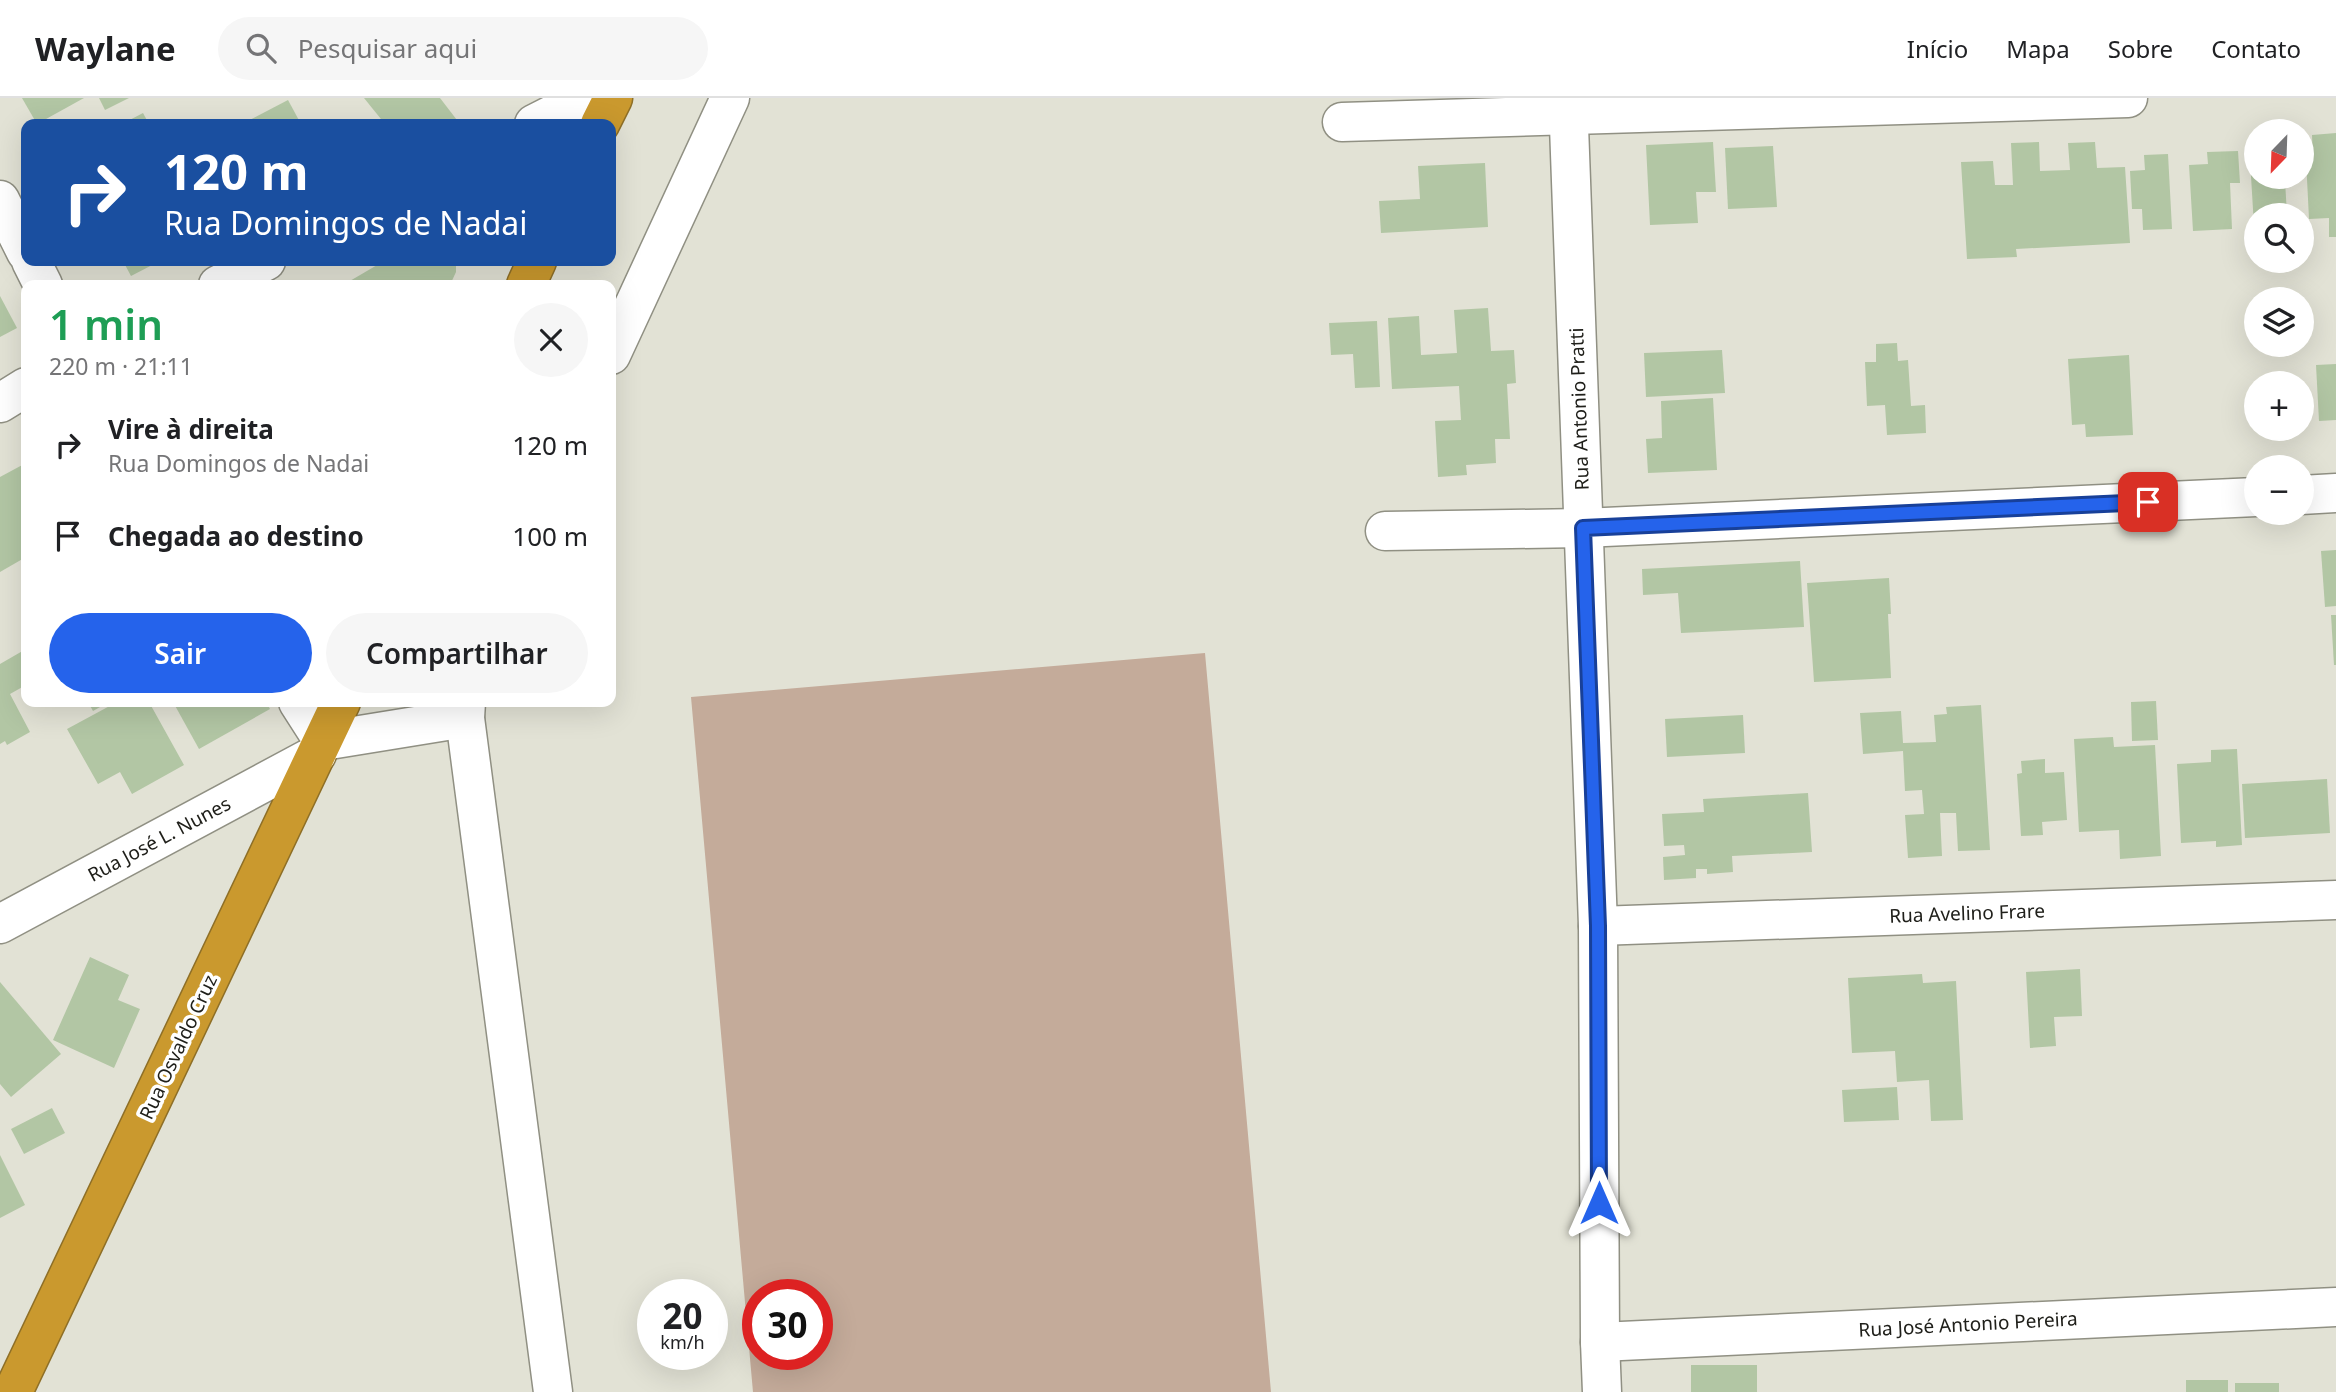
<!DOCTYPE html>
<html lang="pt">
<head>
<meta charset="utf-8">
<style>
	:root { --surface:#fff; --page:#f6f6f6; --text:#202124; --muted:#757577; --line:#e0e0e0; --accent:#2563eb }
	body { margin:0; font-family:"Noto Sans",sans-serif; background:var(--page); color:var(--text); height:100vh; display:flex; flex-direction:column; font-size:26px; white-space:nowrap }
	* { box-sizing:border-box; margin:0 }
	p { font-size:23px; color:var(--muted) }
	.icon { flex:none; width:38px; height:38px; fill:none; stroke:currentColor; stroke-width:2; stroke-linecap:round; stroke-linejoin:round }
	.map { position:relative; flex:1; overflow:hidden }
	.side { position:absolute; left:21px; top:182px; width:595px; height:427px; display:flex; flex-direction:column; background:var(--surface); border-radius:14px; box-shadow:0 7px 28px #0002 }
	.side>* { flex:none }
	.guide { position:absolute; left:21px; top:21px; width:595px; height:147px; border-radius:14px; box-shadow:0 7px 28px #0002; background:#1a4fa0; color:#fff; overflow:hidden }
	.needle { width:46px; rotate:203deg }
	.controls { position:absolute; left:2244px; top:21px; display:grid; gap:14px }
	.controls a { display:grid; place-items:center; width:70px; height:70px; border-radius:50%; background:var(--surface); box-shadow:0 7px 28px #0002; font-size:35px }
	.speed { position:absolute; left:637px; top:1181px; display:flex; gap:14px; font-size:35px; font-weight:700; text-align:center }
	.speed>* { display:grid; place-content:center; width:91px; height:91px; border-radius:50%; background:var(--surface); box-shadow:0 7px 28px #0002; line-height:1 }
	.speed small { font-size:18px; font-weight:400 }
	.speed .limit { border:10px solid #d22; background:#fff; color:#111 }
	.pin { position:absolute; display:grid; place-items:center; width:60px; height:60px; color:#fff; margin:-30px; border-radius:14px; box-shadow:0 4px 10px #0006 }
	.me { position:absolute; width:77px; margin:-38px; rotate:0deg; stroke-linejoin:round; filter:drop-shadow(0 0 5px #0008) }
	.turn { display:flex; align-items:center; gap:24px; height:147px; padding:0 28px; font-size:32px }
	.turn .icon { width:91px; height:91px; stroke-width:2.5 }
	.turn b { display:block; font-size:49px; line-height:60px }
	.round { display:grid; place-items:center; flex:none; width:74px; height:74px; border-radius:37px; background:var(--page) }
	.head { display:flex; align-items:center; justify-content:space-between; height:119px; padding:0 28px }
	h1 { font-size:42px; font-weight:600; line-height:52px; color:#1e9e55 }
	.button { display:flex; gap:14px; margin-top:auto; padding:14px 28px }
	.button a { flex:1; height:80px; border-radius:42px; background:var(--accent); color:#fff; font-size:28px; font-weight:600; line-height:80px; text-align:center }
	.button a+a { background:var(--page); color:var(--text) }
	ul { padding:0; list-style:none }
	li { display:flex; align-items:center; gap:21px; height:91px; padding:0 28px }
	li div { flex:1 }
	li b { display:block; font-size:26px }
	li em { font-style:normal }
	header { display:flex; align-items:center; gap:42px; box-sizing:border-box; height:98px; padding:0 35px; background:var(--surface); border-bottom:2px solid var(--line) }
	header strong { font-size:33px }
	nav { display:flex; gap:38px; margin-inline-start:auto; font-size:24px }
	.search { width:490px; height:63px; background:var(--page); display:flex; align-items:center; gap:18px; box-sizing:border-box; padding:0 24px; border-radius:38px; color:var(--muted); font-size:26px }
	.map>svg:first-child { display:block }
	.green { fill:#c4ab9a; fill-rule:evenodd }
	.building { fill:#b2c6a4 }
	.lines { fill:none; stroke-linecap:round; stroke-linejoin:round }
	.minor-casing { stroke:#909083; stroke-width:41 }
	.highway-casing { stroke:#8e6f27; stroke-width:41 }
	.minor { stroke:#fff; stroke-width:38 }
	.highway { stroke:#ca992e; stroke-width:38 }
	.route-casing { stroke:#184099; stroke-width:18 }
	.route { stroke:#2563eb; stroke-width:12 }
	.labels { text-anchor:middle; stroke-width:7; stroke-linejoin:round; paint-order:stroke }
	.street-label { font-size:19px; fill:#20201b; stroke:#fff }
</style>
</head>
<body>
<header>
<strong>Waylane</strong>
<div class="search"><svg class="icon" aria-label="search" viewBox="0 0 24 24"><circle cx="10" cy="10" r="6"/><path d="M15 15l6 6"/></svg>Pesquisar aqui</div>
<nav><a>Início</a><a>Mapa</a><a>Sobre</a><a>Contato</a></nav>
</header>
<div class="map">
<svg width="2336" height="1294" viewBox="0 0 2336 1294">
	<rect width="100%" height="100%" fill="#e2e2d5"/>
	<path class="green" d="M1205,555L1271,1294H753L691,599ZM817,1197V1256H758V1197Z"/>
	<g class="building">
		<polygon points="22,0 84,0 37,26"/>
		<polygon points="99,0 129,0 105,12"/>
		<polygon points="364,0 440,0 460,26 385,26"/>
		<polygon points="288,2 301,26 242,26"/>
		<polygon points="143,15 149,26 122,26"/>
		<polygon points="2336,35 2336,139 2329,139 2329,120 2309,121 2306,61 2313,60 2312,37"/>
		<polygon points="1713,44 1716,94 1696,94 1698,125 1650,127 1646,47"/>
		<polygon points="2039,44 2040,73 2070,72 2068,45 2095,44 2097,70 2125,69 2130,145 2016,151 2017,159 1967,161 1961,64 1993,63 1995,87 2013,87 2011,45"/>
		<polygon points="2249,45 2256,45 2256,79 2298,79 2298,82 2285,82 2287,117 2256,117 2256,128 2254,128"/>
		<polygon points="1773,48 1777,109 1728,111 1725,50"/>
		<polygon points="2238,53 2240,85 2230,85 2232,131 2193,133 2189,67 2208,66 2207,54"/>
		<polygon points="2168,56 2172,131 2143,132 2142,111 2132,111 2130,73 2145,72 2144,57"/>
		<polygon points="1485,65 1488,129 1381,135 1379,103 1420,101 1418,68"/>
		<polygon points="123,163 160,163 131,178"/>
		<polygon points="384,163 456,163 456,174 450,187 343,187"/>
		<polygon points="0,198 17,230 0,239"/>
		<polygon points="1488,210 1491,253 1514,252 1516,285 1507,286 1510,341 1495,341 1496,365 1466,367 1467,377 1438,379 1435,323 1461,322 1459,288 1392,291 1388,220 1419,218 1421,257 1457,255 1454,212"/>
		<polygon points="1377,223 1380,289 1355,290 1353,256 1331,257 1329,225"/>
		<polygon points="1897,245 1898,263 1908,262 1911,308 1925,307 1926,335 1887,337 1885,307 1867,308 1865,264 1876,264 1876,246"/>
		<polygon points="1722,252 1725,295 1646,299 1644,255"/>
		<polygon points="2129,257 2133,337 2086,339 2085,326 2072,327 2068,261"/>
		<polygon points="2336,266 2336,322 2319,323 2316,267"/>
		<polygon points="1713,300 1717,372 1648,375 1646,341 1662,340 1661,303"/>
		<polygon points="26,365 26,459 0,474 0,379"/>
		<polygon points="2336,452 2336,508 2325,509 2321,453"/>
		<polygon points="1800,463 1804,529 1681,535 1678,495 1643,497 1642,471"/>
		<polygon points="1889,480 1891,516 1888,516 1891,580 1814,584 1807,485"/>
		<polygon points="2331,517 2336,517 2336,567 2334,567"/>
		<polygon points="26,551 26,587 10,596 30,634 7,647 5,643 0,646 0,566"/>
		<polygon points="2156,603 2158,642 2132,643 2131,604"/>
		<polygon points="88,604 109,604 93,613"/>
		<polygon points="117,604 149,604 184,667 132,696 120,674 98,686 67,631"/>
		<polygon points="173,604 266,604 270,611 199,651"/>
		<polygon points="1981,607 1990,752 1958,753 1956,715 1940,715 1942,758 1908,760 1905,717 1924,716 1922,692 1905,693 1903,653 1863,656 1860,615 1901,613 1903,645 1936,644 1934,617 1947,616 1946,609"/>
		<polygon points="1743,617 1745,655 1667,659 1665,621"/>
		<polygon points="2113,639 2114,649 2155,647 2161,758 2120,761 2119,732 2079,734 2074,641"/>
		<polygon points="2237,651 2242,747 2216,749 2216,743 2181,745 2177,666 2211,664 2211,652"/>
		<polygon points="2045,661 2045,675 2064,674 2067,722 2042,724 2043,737 2021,738 2017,676 2022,675 2021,663"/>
		<polygon points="2327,681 2330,735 2245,740 2242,686"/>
		<polygon points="1808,695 1812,754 1732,758 1733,774 1707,776 1707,771 1696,771 1696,780 1664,782 1663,759 1685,757 1684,747 1664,748 1662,716 1704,714 1703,701"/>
		<polygon points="90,859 129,877 118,902 140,911 114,970 53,942"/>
		<polygon points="2080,871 2082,918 2054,919 2056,948 2030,950 2026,874"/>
		<polygon points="1922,876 1923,885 1956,883 1963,1022 1931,1023 1929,982 1897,984 1895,953 1852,955 1848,880"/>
		<polygon points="0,884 61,956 11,999 0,986"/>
		<polygon points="1897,989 1899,1022 1844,1024 1842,992"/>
		<polygon points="52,1010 65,1035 24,1056 11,1031"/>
		<polygon points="0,1057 25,1107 0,1120"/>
		<rect x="1691" y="1267" width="66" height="27"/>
		<rect x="2186" y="1282" width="42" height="12"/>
		<rect x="2235" y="1285" width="44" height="9"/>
	</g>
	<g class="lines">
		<g class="minor-casing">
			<g id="minor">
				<polyline points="1568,0 1598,828 1600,1244 1602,1294"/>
				<polyline points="1342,24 2128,0"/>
				<polyline points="534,26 585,0"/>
				<polyline points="0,102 26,154"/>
				<polyline points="31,163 43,187"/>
				<polyline points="218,187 266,163"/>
				<polyline points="611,257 730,0"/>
				<polyline points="0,305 26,289"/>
				<polyline points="2301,397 2336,395"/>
				<polyline points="1385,433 1583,430 2256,399"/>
				<polyline points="298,604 323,643 465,620"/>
				<polyline points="466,604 465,620 553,1294"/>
				<polyline points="0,826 317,656"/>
				<polyline points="1598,828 2336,802"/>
				<polyline points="1600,1244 2336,1209"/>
			</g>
		</g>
		<g class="highway-casing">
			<g id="highway">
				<polyline points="600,26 613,0"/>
				<polyline points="526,187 537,163"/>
				<polyline points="13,1294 341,604"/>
			</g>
		</g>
		<use href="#minor" class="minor"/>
		<use href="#highway" class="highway"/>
	</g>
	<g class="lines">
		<g class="route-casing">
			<polyline id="route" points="1599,1105 1598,828 1583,430 2148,404"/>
		</g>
		<use href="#route" class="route"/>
	</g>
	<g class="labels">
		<g class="street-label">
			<text transform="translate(1579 311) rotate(-92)" y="7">Rua Antonio Pratti</text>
			<text transform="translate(159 741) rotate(-28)" y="7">Rua José L. Nunes</text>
			<text transform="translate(1967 815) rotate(-2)" y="7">Rua Avelino Frare</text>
			<text transform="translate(178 949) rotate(-65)" y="7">Rua Osvaldo Cruz</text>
			<text transform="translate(1968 1226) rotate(-3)" y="7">Rua José Antonio Pereira</text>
		</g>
	</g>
</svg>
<div class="controls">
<a><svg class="needle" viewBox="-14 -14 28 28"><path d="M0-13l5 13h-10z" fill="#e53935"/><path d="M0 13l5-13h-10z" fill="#757577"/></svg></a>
<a><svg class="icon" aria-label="search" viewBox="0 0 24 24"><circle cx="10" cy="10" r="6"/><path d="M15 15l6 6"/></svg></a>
<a><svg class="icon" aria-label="layers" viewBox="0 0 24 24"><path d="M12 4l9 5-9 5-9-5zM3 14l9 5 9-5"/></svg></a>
<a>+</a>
<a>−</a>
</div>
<div class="speed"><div>20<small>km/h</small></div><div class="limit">30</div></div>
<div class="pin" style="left:2148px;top:404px;background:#d93025"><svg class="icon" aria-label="arrive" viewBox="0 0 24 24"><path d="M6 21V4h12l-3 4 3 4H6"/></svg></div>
<svg class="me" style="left:1599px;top:1105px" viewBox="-20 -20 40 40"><path d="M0-17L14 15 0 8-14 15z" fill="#2563eb" stroke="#fff" stroke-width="4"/></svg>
<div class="guide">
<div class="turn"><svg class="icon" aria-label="right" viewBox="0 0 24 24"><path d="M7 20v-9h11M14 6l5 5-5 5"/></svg><div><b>120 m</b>Rua Domingos de Nadai</div></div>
</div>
<section class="side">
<div class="head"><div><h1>1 min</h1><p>220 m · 21:11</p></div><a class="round"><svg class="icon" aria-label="close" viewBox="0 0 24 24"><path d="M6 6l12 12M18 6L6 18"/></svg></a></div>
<ul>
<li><svg class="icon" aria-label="right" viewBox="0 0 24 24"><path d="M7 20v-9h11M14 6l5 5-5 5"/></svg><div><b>Vire à direita</b><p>Rua Domingos de Nadai</p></div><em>120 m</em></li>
<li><svg class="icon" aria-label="arrive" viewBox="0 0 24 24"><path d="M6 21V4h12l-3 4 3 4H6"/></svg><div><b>Chegada ao destino</b></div><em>100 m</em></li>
</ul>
<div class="button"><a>Sair</a><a>Compartilhar</a></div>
</section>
</div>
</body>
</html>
